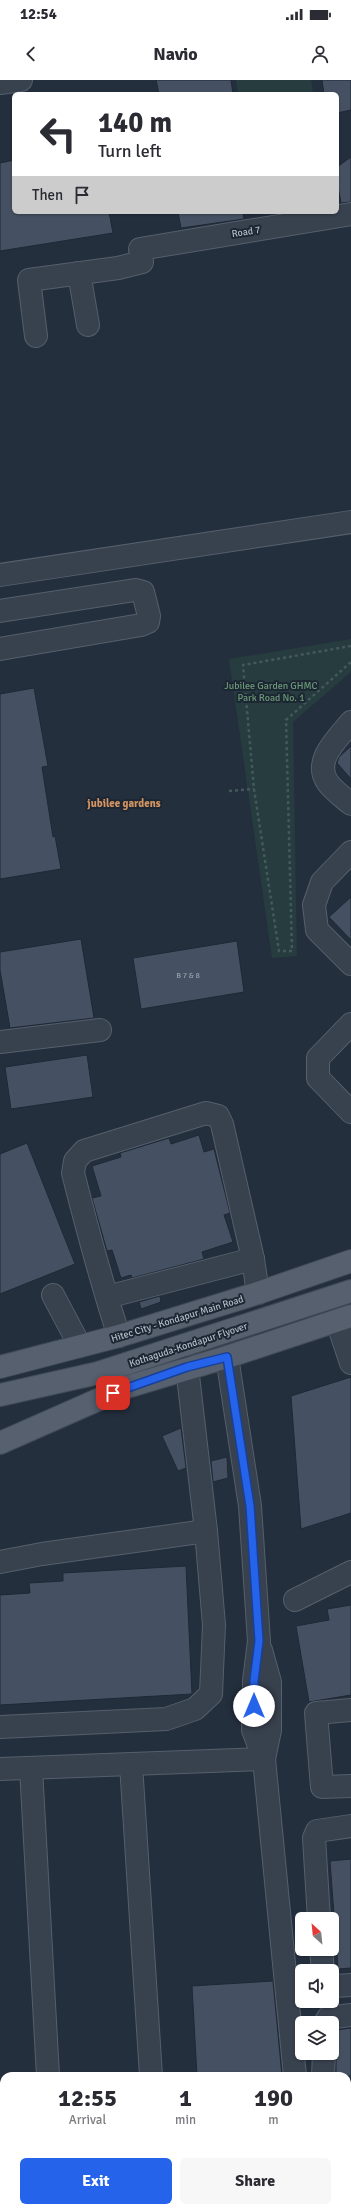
<!DOCTYPE html>
<html lang="en">
<head>
<meta charset="utf-8">
<style>
	:root { --surface:#fff; --page:#f7f7f7; --text:#2b2b33; --muted:#7c7c81; --accent:#2563eb }
	body { margin:0; font-family:Signika,sans-serif; background:var(--page); color:var(--text); height:100vh; display:flex; flex-direction:column; font-size:15px; white-space:nowrap }
	* { box-sizing:border-box; margin:0 }
	p { font-size:13px; color:var(--muted) }
	.icon { flex:none; width:22px; height:22px; fill:none; stroke:currentColor; stroke-width:2; stroke-linecap:round; stroke-linejoin:round }
	.map { position:relative; flex:1; overflow:hidden }
	.details { position:absolute; left:0px; top:1992px; width:351px; height:140px; display:flex; flex-direction:column; background:var(--surface); border-radius:12px 12px 0 0; box-shadow:0 1px 3px #0004 }
	.details>* { flex:none }
	.guide { position:absolute; left:12px; top:12px; width:327px; height:122px; border-radius:6px; box-shadow:0 1px 3px #0004; background:#fff; color:var(--text); overflow:hidden }
	.needle { width:26px; rotate:333deg }
	.buttons { position:absolute; left:295px; top:1832px; display:grid; gap:8px }
	.buttons a { display:grid; place-items:center; width:44px; height:44px; border-radius:6px; background:var(--surface); box-shadow:0 1px 3px #0004; font-size:20px }
	.pin { position:absolute; display:grid; place-items:center; width:34px; height:34px; color:#fff; margin:-17px; border-radius:8px; box-shadow:0 2px 6px #0006 }
	.me { position:absolute; width:44px; margin:-22px; rotate:0deg; stroke-linejoin:round; filter:drop-shadow(0 0 3px #0008) }
	.turn { display:flex; align-items:center; gap:14px; height:84px; padding:0 20px; font-size:18px }
	.turn .icon { width:52px; height:52px; stroke-width:2.5 }
	.turn b { display:block; font-size:28px; line-height:34px }
	.then { display:flex; align-items:center; height:38px; padding:0 20px; background:#0003; gap:8px; font-size:15px }
	.eta { display:flex; justify-content:space-evenly; align-items:center; height:68px; text-align:center }
	.eta b { font-size:24px; font-weight:700; line-height:28px }
	.primary-button { display:flex; gap:8px; margin-top:auto; padding:8px 20px }
	.primary-button a { flex:1; height:46px; border-radius:6px; background:var(--accent); color:#fff; font-size:16px; font-weight:700; line-height:46px; text-align:center }
	.primary-button a+a { background:var(--page); color:var(--text) }
	.status { display:flex; justify-content:space-between; align-items:center; height:28px; padding:0 20px; background:var(--surface); direction:ltr }
	.status svg { height:11px; fill:currentColor }
	header { display:flex; justify-content:space-between; align-items:center; height:52px; padding:0 20px; background:var(--surface); font-size:18px; font-weight:700 }
	.map>svg:first-child { display:block }
	.green { fill:#263c3f }
	.building { fill:#455162; stroke:#1f2835 }
	.lines { fill:none; stroke-linecap:round; stroke-linejoin:round }
	.minor-casing { stroke:#565f6c; stroke-width:24 }
	.major-casing { stroke:#414a57; stroke-width:24 }
	.path { stroke:#44595c; stroke-width:2.5; stroke-dasharray:3 3; stroke-linecap:butt }
	.minor { stroke:#38414e; stroke-width:22 }
	.major { stroke:#56606e; stroke-width:22 }
	.route-casing { stroke:#184099; stroke-width:10 }
	.route { stroke:#2563eb; stroke-width:7 }
	.labels { text-anchor:middle; stroke-width:4; stroke-linejoin:round; paint-order:stroke }
	.number-label { font-size:8px; fill:#98a1af }
	.street-label { font-size:10px; fill:#b4bcc9; stroke:#1d2633 }
	.park-label { font-size:10px; fill:#6b9a76; stroke:#1d2633 }
	.neighbourhood-label { font-size:11px; font-weight:bold; fill:#d59563; stroke:#1d2633 }
</style>
</head>
<body>
<div class="status"><b>12:54</b><svg viewBox="0 0 49 12"><path d="M0 12V9h3v3zM5 12V6h3v6zM10 12V3h3v9zM15 12V0h3v12zM26 1h20v11H26zM47 4h2v5h-2z"/></svg></div>
<header><svg class="icon" aria-label="back" viewBox="0 0 24 24"><path d="M15 5l-7 7 7 7"/></svg>Navio<svg class="icon" aria-label="person" viewBox="0 0 24 24"><circle cx="12" cy="8" r="4"/><path d="M4 21q1-7 8-7t8 7"/></svg></header>
<div class="map">
<svg width="351" height="2132" viewBox="0 0 351 2132">
	<rect width="100%" height="100%" fill="#242f3e"/>
	<g class="green">
		<polygon points="236,0 311,0 313,13 238,14"/>
		<polygon points="351,559 351,592 293,642 297,876 272,878 229,579"/>
	</g>
	<g class="building">
		<polygon points="156,0 231,0 233,14 159,14"/>
		<polygon points="322,0 351,0 351,30 337,33 337,14 324,14"/>
		<polygon points="351,77 351,122 341,123 337,102 337,87"/>
		<polygon points="14,80 14,132 109,132 113,153 0,171 0,83"/>
		<polygon points="178,132 243,132 244,139 181,148"/>
		<polygon points="34,608 48,686 42,687 53,757 55,756 61,789 0,799 0,614"/>
		<polygon points="351,666 351,699 337,683 339,677"/>
		<polygon points="351,817 351,860 329,837"/>
		<polygon points="81,859 94,938 10,948 0,890 0,872"/>
		<polygon points="237,861 244,912 141,929 133,878"/>
		<polygon points="87,975 93,1017 11,1029 5,987"/>
		<polygon points="199,1055 204,1072 214,1069 230,1133 224,1135 233,1162 202,1172 204,1179 132,1198 131,1195 121,1198 112,1170 107,1171 92,1118 101,1116 92,1086 121,1077 120,1073 169,1058 171,1064"/>
		<polygon points="27,1063 75,1184 0,1214 0,1074"/>
		<polygon points="160,1216 161,1222 141,1229 139,1222"/>
		<polygon points="351,1297 351,1433 301,1449 291,1316"/>
		<polygon points="181,1348 186,1388 178,1391 162,1356"/>
		<polygon points="227,1377 228,1398 213,1402 211,1381"/>
		<polygon points="186,1486 192,1614 0,1625 0,1515 30,1513 29,1503 63,1501 63,1493"/>
		<polygon points="351,1525 351,1615 309,1622 296,1546 329,1540 327,1529"/>
		<polygon points="351,1779 351,1888 338,1889 330,1781"/>
		<polygon points="273,1901 282,1996 197,1996 192,1906"/>
		<polygon points="351,1948 351,1996 336,1996 336,1974 332,1964 332,1953 336,1950"/>
	</g>
	<g class="lines">
		<g class="minor-casing">
			<g id="minor">
				<polyline points="0,3 21,0"/>
				<polyline points="140,169 351,134"/>
				<polyline points="79,193 88,245"/>
				<polyline points="36,256 29,200 118,188 142,182"/>
				<polyline points="0,495 351,442"/>
				<polyline points="0,531 135,510 143,512 149,536 148,542 141,545 0,569"/>
				<path d="M351,642C338,658 312,681 328,703C334,711 344,718 351,724"/>
				<polyline points="351,772 322,802 314,825 317,850 351,884"/>
				<polyline points="351,944 318,978 318,998 351,1032"/>
				<polyline points="0,962 100,950"/>
				<polyline points="253,1179 258,1213"/>
				<polyline points="53,1215 80,1266"/>
				<path d="M107,1217L253,1179L222,1044L218,1036L206,1033L84,1071L75,1081L73,1093C87,1148 101,1202 119,1256"/>
				<polyline points="337,1241 351,1283"/>
				<polyline points="227,1277 250,1426 259,1561 254,1601 253,1650 264,1679 295,1996"/>
				<polyline points="0,1482 42,1474 206,1451"/>
				<polyline points="295,1520 351,1492"/>
				<polyline points="261,1570 270,1602 270,1650 264,1679"/>
				<polyline points="351,1630 316,1633 322,1707 351,1706"/>
				<polyline points="0,1647 166,1639 195,1629 211,1614 214,1545 206,1451 187,1287"/>
				<polyline points="131,1684 151,1996"/>
				<polyline points="31,1688 48,1996"/>
				<polyline points="0,1689 264,1679"/>
				<polyline points="319,1839 314,1758 317,1751 351,1746"/>
				<polyline points="321,1869 323,1891"/>
				<polyline points="332,1903 336,1906 351,1905"/>
				<polyline points="325,1943 328,1938 351,1935"/>
				<polyline points="323,1996 324,1973"/>
				<polyline points="347,2047 351,2047"/>
				<polyline points="0,2130 23,2128"/>
			</g>
		</g>
		<g class="major-casing">
			<g id="major">
				<polyline points="0,1287 119,1256 258,1213 351,1181"/>
				<polyline points="0,1315 98,1293 351,1211"/>
				<polyline points="0,1363 127,1307 227,1277 351,1236"/>
			</g>
		</g>
		<g class="path">
			<polyline points="351,566 243,585 254,709 279,871 292,871 286,640 351,582"/>
			<polyline points="229,711 254,709"/>
		</g>
		<use href="#minor" class="minor"/>
		<use href="#major" class="major"/>
	</g>
	<g class="lines">
		<g class="route-casing">
			<polyline id="route" points="113,1313 187,1287 227,1277 250,1426 259,1561 254,1601 254,1626"/>
		</g>
		<use href="#route" class="route"/>
	</g>
	<g class="labels">
		<g class="number-label">
			<text x="188" y="898">B 7 &amp; 8</text>
		</g>
		<g class="street-label">
			<text transform="translate(246 151) rotate(-9)" y="4">Road 7</text>
			<text transform="translate(177 1238) rotate(-17)" y="4">Hitec City - Kondapur Main Road</text>
			<text transform="translate(188 1264) rotate(-18)" y="4">Kothaguda-Kondapur Flyover</text>
		</g>
		<g class="park-label">
			<text x="271" y="609">Jubilee Garden GHMC<tspan x="271" dy="12">Park Road No. 1</tspan></text>
		</g>
		<g class="neighbourhood-label">
			<text x="124" y="727">jubilee gardens</text>
		</g>
	</g>
</svg>
<div class="buttons">
<a><svg class="needle" viewBox="-14 -14 28 28"><path d="M0-13l5 13h-10z" fill="#e53935"/><path d="M0 13l5-13h-10z" fill="#7c7c81"/></svg></a>
<a><svg class="icon" aria-label="sound" viewBox="0 0 24 24"><path d="M4 9h4l5-4v14l-5-4H4zM17 9q2 3 0 6"/></svg></a>
<a><svg class="icon" aria-label="layers" viewBox="0 0 24 24"><path d="M12 4l9 5-9 5-9-5zM3 14l9 5 9-5"/></svg></a>
</div>
<div class="pin" style="left:113px;top:1313px;background:#d93025"><svg class="icon" aria-label="arrive" viewBox="0 0 24 24"><path d="M6 21V4h12l-3 4 3 4H6"/></svg></div>
<svg class="me" style="left:254px;top:1626px" viewBox="-20 -20 40 40"><circle r="19" fill="#fff"/><path d="M0-13L10 11 0 6-10 11z" fill="#2563eb"/></svg>
<div class="guide">
<div class="turn"><svg class="icon" aria-label="left" viewBox="0 0 24 24"><path d="M17 20v-9H6M10 6l-5 5 5 5"/></svg><div><b>140 m</b>Turn left</div></div>
<div class="then">Then<svg class="icon" aria-label="arrive" viewBox="0 0 24 24"><path d="M6 21V4h12l-3 4 3 4H6"/></svg></div>
</div>
<section class="details">
<div class="eta">
<div><b>12:55</b><p>Arrival</p></div>
<div><b>1</b><p>min</p></div>
<div><b>190</b><p>m</p></div>
</div>
<div class="primary-button"><a>Exit</a><a>Share</a></div>
</section>
</div>
</body>
</html>
